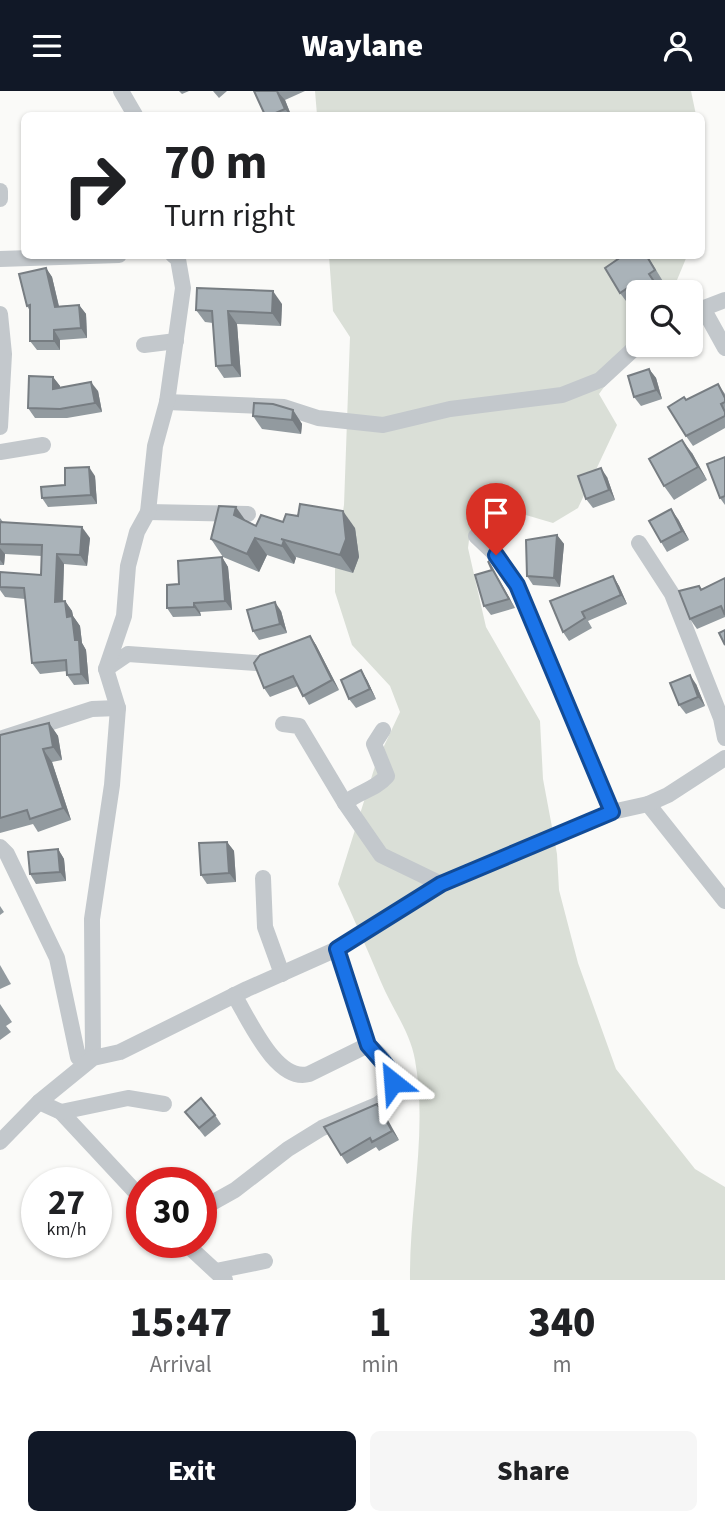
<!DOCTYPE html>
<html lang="en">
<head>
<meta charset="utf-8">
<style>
	:root { --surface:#fff; --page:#f6f6f6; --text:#202124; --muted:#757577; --accent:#111827 }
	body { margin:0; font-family:"Source Sans 3",sans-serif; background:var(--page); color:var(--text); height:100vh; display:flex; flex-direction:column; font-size:26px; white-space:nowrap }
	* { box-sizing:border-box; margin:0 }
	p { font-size:23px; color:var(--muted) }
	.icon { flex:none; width:38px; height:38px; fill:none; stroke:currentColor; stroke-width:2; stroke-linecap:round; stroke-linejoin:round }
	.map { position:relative; height:1189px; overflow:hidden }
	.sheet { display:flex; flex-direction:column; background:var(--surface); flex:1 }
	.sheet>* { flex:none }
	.banner { position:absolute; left:21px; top:21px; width:684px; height:147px; border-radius:10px; box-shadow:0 2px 5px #0004; background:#fff; color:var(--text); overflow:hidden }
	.controls { position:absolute; left:626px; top:189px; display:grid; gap:14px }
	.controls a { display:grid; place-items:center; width:77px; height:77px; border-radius:10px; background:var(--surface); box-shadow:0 2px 5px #0004; font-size:35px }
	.speed { position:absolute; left:21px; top:1076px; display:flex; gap:14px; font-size:35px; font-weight:700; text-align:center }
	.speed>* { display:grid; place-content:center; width:91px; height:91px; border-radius:50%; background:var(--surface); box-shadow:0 2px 5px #0004; line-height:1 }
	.speed small { font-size:18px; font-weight:400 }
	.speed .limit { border:10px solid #d22; background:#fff; color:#111 }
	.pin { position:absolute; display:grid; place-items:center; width:60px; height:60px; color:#fff; margin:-72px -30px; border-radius:50% 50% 50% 0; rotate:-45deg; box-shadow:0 0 7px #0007 }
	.pin .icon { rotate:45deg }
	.me { position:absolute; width:77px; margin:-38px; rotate:332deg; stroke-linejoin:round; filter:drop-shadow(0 0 5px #0008) }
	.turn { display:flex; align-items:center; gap:24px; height:147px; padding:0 28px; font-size:32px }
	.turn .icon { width:91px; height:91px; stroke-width:2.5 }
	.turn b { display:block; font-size:49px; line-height:60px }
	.eta { display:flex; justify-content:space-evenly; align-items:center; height:119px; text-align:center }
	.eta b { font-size:42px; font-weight:800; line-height:49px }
	.button { display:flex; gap:14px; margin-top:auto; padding:14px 28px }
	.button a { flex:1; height:80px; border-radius:10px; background:var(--accent); color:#fff; font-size:28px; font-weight:800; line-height:80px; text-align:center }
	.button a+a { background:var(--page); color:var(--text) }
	header { display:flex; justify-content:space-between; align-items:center; height:91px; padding:0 28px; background:var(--accent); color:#fff; font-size:32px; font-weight:800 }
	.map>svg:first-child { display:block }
	.green { fill:#dadfd7 }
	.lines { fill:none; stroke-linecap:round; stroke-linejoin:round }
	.minor { stroke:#c3c8cc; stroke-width:16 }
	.wall { fill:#929a9f }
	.shaded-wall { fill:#777d82 }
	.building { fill:#aab3b9; stroke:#777d82; stroke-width:2 }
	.route-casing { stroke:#114b97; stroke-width:18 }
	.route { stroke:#1a73e8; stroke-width:12 }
</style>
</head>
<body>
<header><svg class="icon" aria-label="menu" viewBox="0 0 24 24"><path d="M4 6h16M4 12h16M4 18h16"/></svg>Waylane<svg class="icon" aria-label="person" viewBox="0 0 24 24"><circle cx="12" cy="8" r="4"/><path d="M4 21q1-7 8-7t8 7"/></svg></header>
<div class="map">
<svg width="725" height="1189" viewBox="0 0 725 1189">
	<rect width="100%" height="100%" fill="#fafaf8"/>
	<g class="green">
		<polygon points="315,0 691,0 696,24 317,24"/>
		<path d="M329,165H687L672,201H639V248L599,303L617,334L578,417L553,432L499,416L472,426L468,457L486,536L540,630L543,688L557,763L559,799L578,872L616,978L695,1078L725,1096V1189H410C409,1116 428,1042 415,969C410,940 392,918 381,891C367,858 353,825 338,793L376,672L400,621L390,595L352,554L335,501V470L344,414L350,246L333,220Z"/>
	</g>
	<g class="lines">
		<g class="minor">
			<polyline points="121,0 135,24"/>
			<polyline points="0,100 0,108"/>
			<polyline points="0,168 119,164"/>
			<polyline points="704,219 725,257"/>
			<polyline points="691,222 725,209"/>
			<polyline points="0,223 4,263 0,336"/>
			<polyline points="144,254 176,250"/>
			<polyline points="167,311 284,316 318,327 383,334 450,318 562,304 600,289 639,253"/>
			<polyline points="0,361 43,354"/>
			<polyline points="148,421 248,423"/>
			<polyline points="476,445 496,464 517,494 612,721"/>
			<polyline points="639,452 672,503 721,627 725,647"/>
			<polyline points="106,578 128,563 256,572"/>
			<polyline points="283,633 299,635 345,712 381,764 441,793"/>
			<polyline points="0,648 92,618 118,617"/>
			<path d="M345,712C360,700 375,699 387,685L374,653L383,639"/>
			<polyline points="648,713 725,810"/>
			<polyline points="0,756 7,763 57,867 78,966 93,967 92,828 112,694 118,617 106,578 124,525 128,475 137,441 148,421 155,355 167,311 183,197 178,168 173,164"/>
			<polyline points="263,787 265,836 282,883"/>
			<polyline points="337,858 368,954"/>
			<polyline points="39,1011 61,1021 142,1108"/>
			<polyline points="61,1021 128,1007 164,1013"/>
			<polyline points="0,1051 39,1011 93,967 120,961 247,898 337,858 441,793 612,721 648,713 668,704 725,667"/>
			<path d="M201,1118L235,1099L288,1058L322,1037L377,1014L392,1003C395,982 385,966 368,954L309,983C276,992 249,928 234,904"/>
			<polyline points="185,1152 225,1189"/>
			<polyline points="216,1180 265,1170"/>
		</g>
	</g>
	<g class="wall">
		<polygon points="179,0 189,0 182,3"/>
		<polygon points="213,0 227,0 219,7"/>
		<polygon points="254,0 305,0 285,9 291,24 265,24"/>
		<polygon points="624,164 647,164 664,192 658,196 661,201 639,201 639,208 629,214 620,202"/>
		<polygon points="46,177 52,186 59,215 79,214 86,223 87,247 60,249 60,259 37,259 30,250 30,220 27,215"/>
		<polygon points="282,213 281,235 237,233 241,286 224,287 216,275 213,232 205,231 196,219"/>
		<polygon points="649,278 656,287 662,308 641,315 634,306"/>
		<polygon points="53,286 60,295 59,297 98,300 102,321 67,327 35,327 28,317"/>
		<polygon points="718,293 725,303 725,337 693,355 686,345 686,309"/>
		<polygon points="293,319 302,333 301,343 262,338 253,325"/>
		<polygon points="692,362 707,389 674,409 664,395"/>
		<polygon points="725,366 725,414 720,407"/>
		<polygon points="95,385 97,413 48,416 42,407 65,394"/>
		<polygon points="607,386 615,409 593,417 586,408"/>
		<polygon points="481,422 487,431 496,450 479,435 473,426"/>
		<polygon points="0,427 3,431 90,447 87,475 64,473 63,510 65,510 72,520 73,525 80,535 82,552 86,559 89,593 74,594 67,584 67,580 40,583 32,572 25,508 5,506 0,499 0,481 41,484 42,465 5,463 4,474 0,474"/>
		<polygon points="678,428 689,449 667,461 661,451"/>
		<polygon points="246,429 256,435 283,431 355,437 359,466 353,482 296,466 294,473 267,464 259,481 223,466 211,448"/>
		<polygon points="557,444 564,453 560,496 533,494 527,485"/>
		<polygon points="222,466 228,476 232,519 200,521 201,525 173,526 167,517 179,493"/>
		<polygon points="494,480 515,517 491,524 484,515"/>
		<polygon points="613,485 619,495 627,513 588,530 592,537 569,550 563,541"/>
		<polygon points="725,487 725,526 697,538 690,528 699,495 702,498"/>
		<polygon points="281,520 287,542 259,549 253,540"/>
		<polygon points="310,545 316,554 339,599 309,614 298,595 270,606 264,597"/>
		<polygon points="361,579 367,589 376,608 356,617 349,608"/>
		<polygon points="696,593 705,615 686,623 679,614"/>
		<polygon points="49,632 58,645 62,669 52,671 71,729 38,741 33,733 0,742 0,644"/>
		<polygon points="227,751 234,760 236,791 207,793 201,784"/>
		<polygon points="58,758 64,768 66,790 36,793 30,783"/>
		<polygon points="0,815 4,821 0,824"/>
		<polygon points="0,874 11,893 0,898"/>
		<polygon points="0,913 12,931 6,935 11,941 0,949"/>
		<polygon points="377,1013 399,1049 379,1060 376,1056 347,1073 341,1064"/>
		<polygon points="185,1021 215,1024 221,1033 205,1046"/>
	</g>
	<g class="shaded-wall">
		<polygon points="277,0 285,9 291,24 290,24 285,18"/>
		<polygon points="46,177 52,186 61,225 55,216"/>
		<polygon points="273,200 282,213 281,235 272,222"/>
		<polygon points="79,214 86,223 87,247 81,237"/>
		<polygon points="228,220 237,233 241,286 232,274"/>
		<polygon points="54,239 60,249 60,259 54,250"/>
		<polygon points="649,278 656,287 662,308 656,299"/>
		<polygon points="53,286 60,295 59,308 53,298"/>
		<polygon points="91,291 98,300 102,321 95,312"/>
		<polygon points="293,319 302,333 301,343 292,329"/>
		<polygon points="682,349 692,362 707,389 698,376"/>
		<polygon points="89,376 95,385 97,413 91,404"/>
		<polygon points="601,377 607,386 615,409 609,399"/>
		<polygon points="236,416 248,433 234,424"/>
		<polygon points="671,418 678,428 689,449 682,440"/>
		<polygon points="343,420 355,437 359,466 353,482 340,464"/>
		<polygon points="481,422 487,431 496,450 490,441"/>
		<polygon points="82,436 90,447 87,475 80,464"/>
		<polygon points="557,444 564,453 560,496 554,487"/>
		<polygon points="255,447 267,464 259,481 247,463"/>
		<polygon points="284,449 296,467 294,473 282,455"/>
		<polygon points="0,457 5,463 4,474 0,469"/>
		<polygon points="57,463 64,473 62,521 55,511"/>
		<polygon points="222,466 228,476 232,519 225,510"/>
		<polygon points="488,470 494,480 515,517 509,508"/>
		<polygon points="613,485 619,495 627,513 621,504"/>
		<polygon points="65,510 72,520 73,525 80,535 82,552 86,559 89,593 81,583 67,526"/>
		<polygon points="275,511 281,520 287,542 280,533"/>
		<polygon points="194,512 200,521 201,525 194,516"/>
		<polygon points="310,545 316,554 339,599 332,589"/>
		<polygon points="361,579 367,589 376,608 370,598"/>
		<polygon points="690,584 696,593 705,615 698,606"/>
		<polygon points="49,632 58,645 62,669 53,656"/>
		<polygon points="43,658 52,671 71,729 63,717"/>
		<polygon points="227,751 234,760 236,791 229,782"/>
		<polygon points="58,758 64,768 66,790 60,781"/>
		<polygon points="377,1013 384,1022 399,1049 392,1040"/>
	</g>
	<g class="building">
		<polygon points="254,0 277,0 285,18 271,24 265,24"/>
		<polygon points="624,164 646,164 655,179 649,183 661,201 641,201 635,192 620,202 605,177"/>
		<polygon points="46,177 55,216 79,214 81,237 54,239 54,250 30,250 30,214 27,215 19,183"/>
		<polygon points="197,197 273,200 272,222 228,220 232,274 216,275 212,220 196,219"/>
		<polygon points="649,278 656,299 634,306 628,285"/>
		<polygon points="29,285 53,286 53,298 91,291 95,312 60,318 28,317"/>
		<polygon points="718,293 725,307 725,311 721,313 725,321 725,325 686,345 668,316 684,306 686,309"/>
		<polygon points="254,312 273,313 293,319 292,329 253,325"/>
		<polygon points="682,349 698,376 664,395 649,368"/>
		<polygon points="725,366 725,405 720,407 707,373"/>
		<polygon points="89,376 91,404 42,407 41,396 65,394 65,377"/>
		<polygon points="601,377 609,399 586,408 578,385"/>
		<polygon points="300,413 343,420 346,448 340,464 281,448 284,449 282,455 255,447 247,463 211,448 219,415 236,416 234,424 256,435 261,424 283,431 286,423 298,425"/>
		<polygon points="671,418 682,440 661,451 649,430"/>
		<polygon points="481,422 490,441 473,426"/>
		<polygon points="0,431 82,436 80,464 57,463 55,511 65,510 67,526 72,525 75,549 79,549 81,583 67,584 66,569 32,572 24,497 0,496 0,481 41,484 42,454 0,453"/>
		<polygon points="557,444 554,487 527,485 526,449"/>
		<polygon points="222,466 225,510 194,512 194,516 167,517 167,494 179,493 178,470"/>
		<polygon points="488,470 509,508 484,515 475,484 492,479"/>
		<polygon points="613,485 621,504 582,521 585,527 563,541 550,510"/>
		<polygon points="725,487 725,524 721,515 690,528 679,500 699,495 701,499"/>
		<polygon points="275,511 280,533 253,540 247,519"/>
		<polygon points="725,539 725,554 719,542"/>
		<polygon points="310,545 332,589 303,605 293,585 264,597 254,572 260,564"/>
		<polygon points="361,579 370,598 349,608 341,589"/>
		<polygon points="690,584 698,606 679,614 670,592"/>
		<polygon points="49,632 53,656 43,658 63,717 30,728 27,719 0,727 0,644"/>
		<polygon points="227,751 229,782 201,784 199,752"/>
		<polygon points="58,758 60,781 30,783 28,761"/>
		<polygon points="201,1007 215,1024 199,1037 185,1021"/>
		<polygon points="377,1013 392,1040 372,1051 370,1047 341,1064 324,1036"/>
	</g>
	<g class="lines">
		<g class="route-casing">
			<polyline id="route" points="393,991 389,978 368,954 337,858 441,793 612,721 517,494 496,464"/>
		</g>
		<use href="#route" class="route"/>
	</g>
</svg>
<div class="controls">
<a><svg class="icon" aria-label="search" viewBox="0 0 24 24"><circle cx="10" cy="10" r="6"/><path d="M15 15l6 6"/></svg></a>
</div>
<div class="speed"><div>27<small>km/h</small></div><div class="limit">30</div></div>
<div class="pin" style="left:496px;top:464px;background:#d93025"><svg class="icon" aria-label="arrive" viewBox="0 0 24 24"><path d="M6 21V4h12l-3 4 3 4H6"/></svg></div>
<svg class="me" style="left:393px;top:991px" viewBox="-20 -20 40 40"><path d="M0-17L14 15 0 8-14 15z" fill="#1a73e8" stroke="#fff" stroke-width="4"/></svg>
<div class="banner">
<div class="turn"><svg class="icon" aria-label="right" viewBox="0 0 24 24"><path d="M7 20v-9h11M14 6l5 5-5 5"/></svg><div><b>70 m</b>Turn right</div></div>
</div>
</div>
<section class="sheet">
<div class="eta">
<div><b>15:47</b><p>Arrival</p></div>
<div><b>1</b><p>min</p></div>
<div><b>340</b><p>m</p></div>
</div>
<div class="button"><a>Exit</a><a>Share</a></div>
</section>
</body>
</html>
